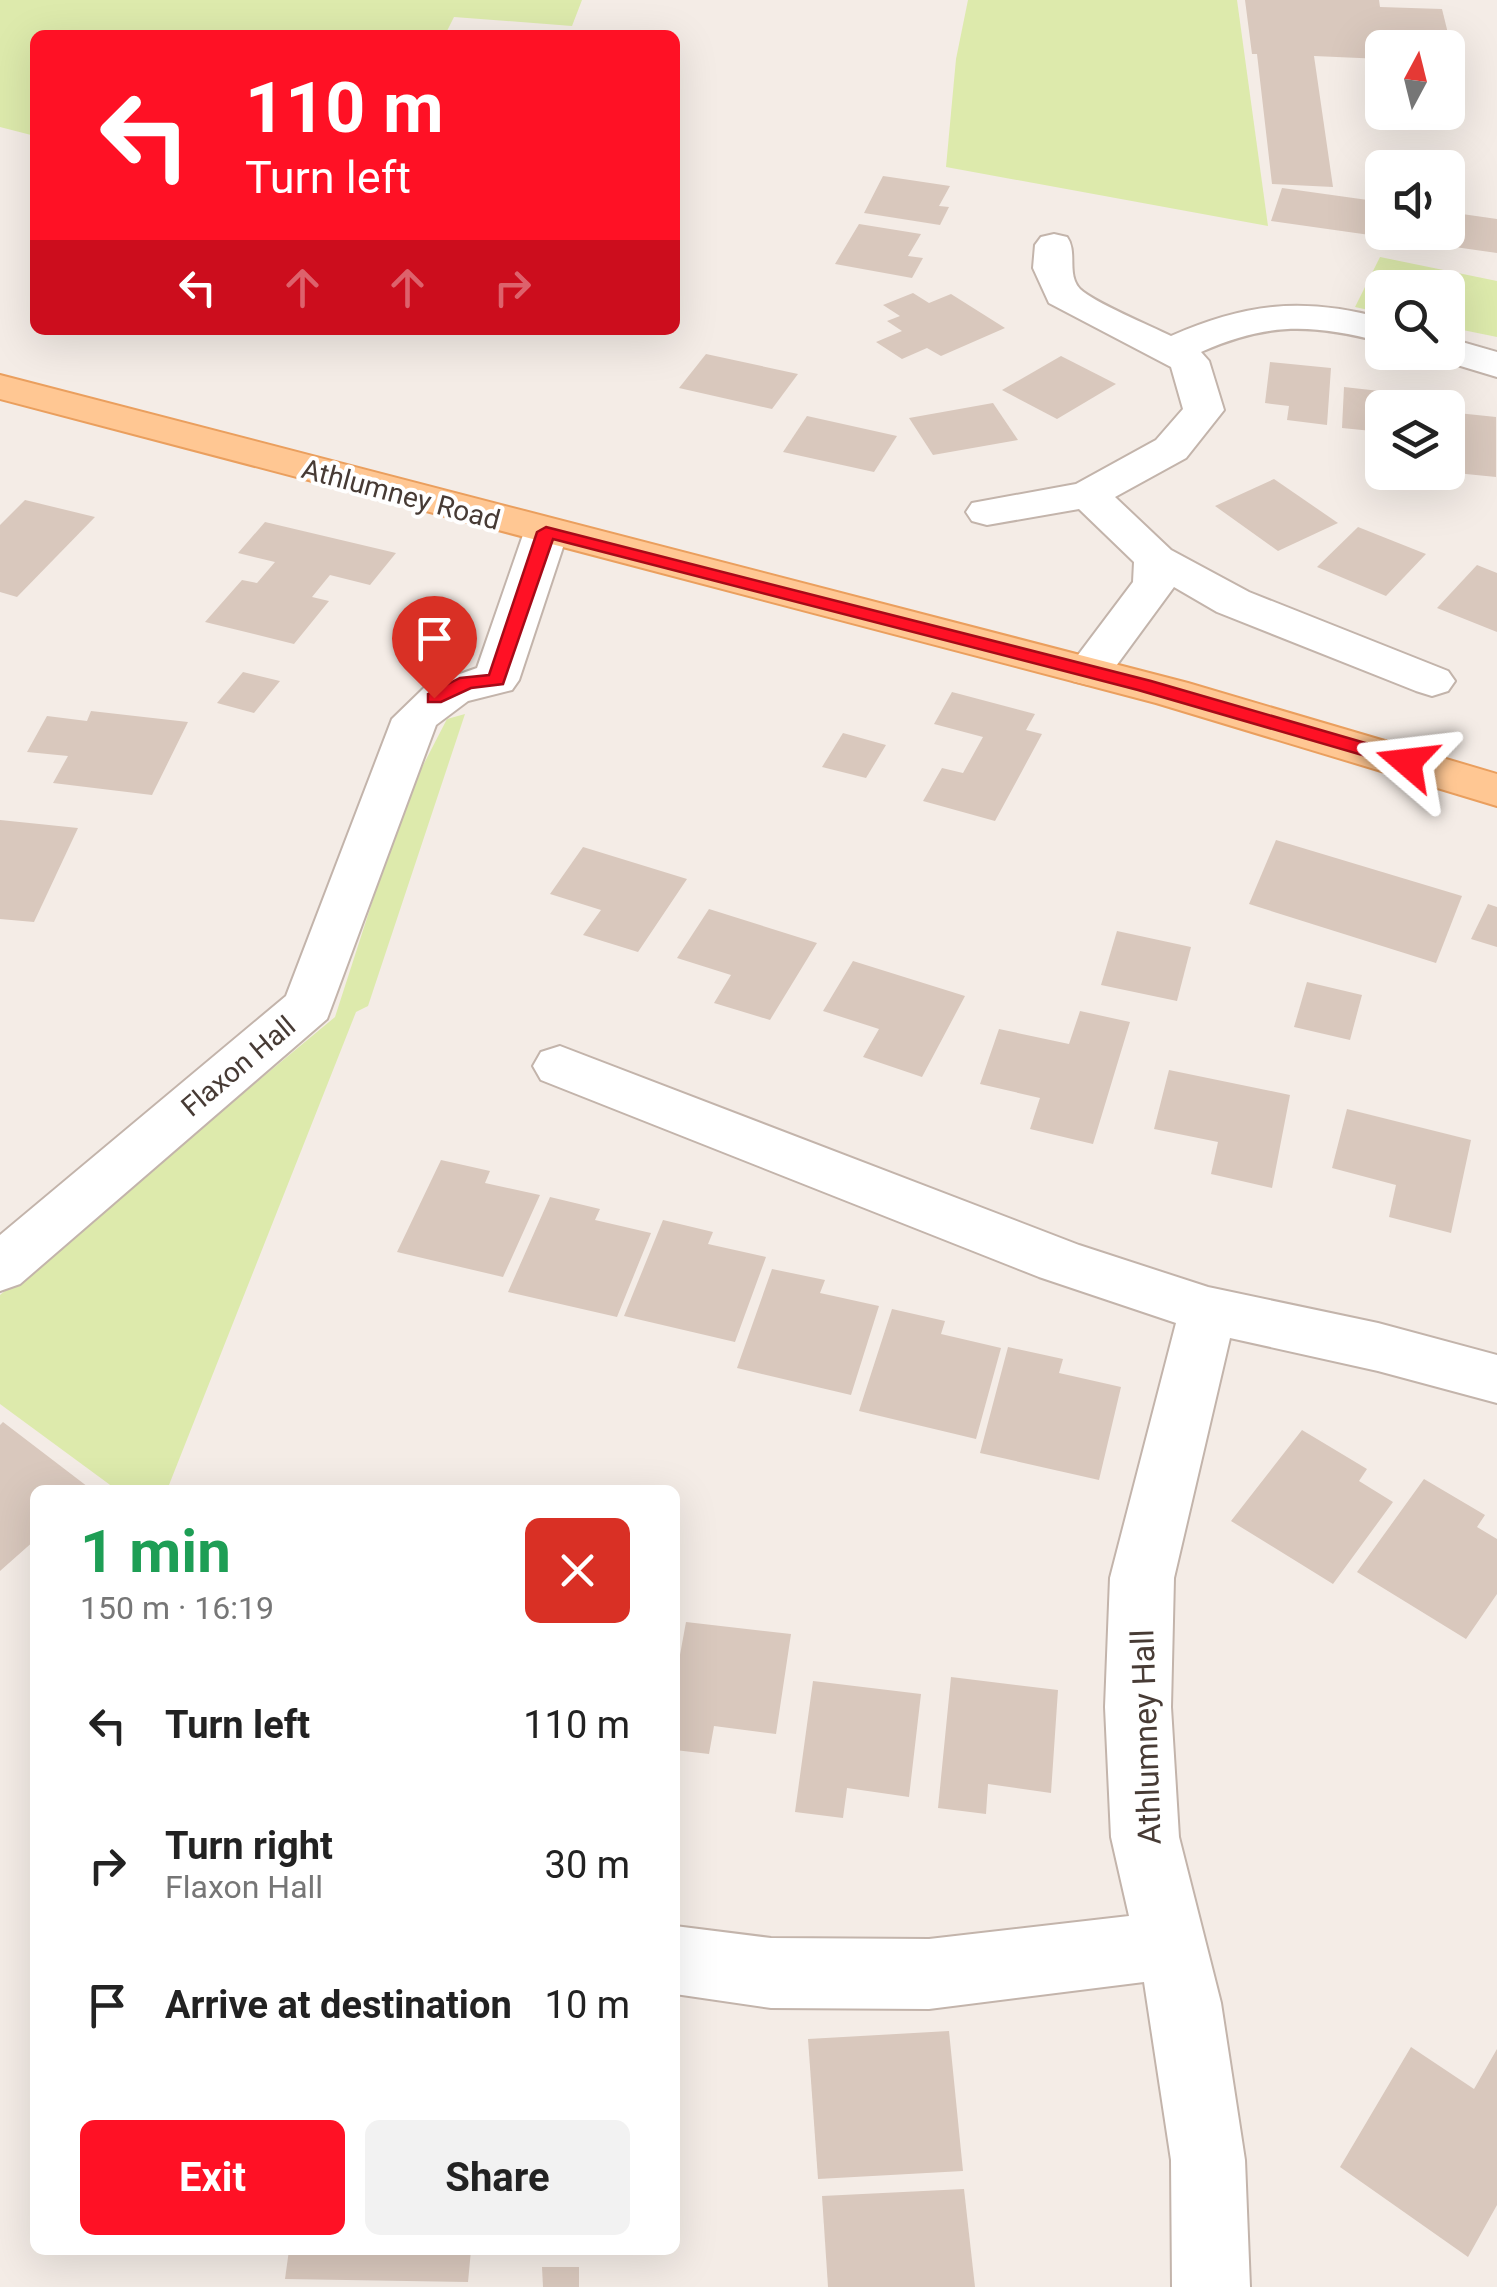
<!DOCTYPE html>
<html lang="en">
<head>
<meta charset="utf-8">
<style>
	:root { --surface:#fff; --page:#f2f2f2; --text:#222; --muted:#767676; --accent:#ff1125 }
	body { margin:0; font-family:Roboto,sans-serif; background:var(--page); color:var(--text); height:100vh; display:flex; flex-direction:column; font-size:38px; white-space:nowrap }
	* { box-sizing:border-box; margin:0 }
	p { font-size:32px; color:var(--muted) }
	.icon { flex:none; width:55px; height:55px; fill:none; stroke:currentColor; stroke-width:2; stroke-linecap:round; stroke-linejoin:round }
	.map { position:relative; flex:1; overflow:hidden }
	.sheet { position:absolute; left:30px; top:1485px; width:650px; height:770px; display:flex; flex-direction:column; background:var(--surface); border-radius:15px; box-shadow:0 10px 40px #0002 }
	.sheet>* { flex:none }
	.guide { position:absolute; left:30px; top:30px; width:650px; height:305px; border-radius:15px; box-shadow:0 10px 40px #0002; background:#ff1125; color:#fff; overflow:hidden }
	.needle { width:65px; rotate:7deg }
	.controls { position:absolute; left:1365px; top:30px; display:grid; gap:20px }
	.controls a { display:grid; place-items:center; width:100px; height:100px; border-radius:15px; background:var(--surface); box-shadow:0 10px 40px #0002; font-size:50px }
	.pin { position:absolute; display:grid; place-items:center; width:85px; height:85px; color:#fff; margin:-102px -42px; border-radius:50% 50% 50% 0; rotate:-45deg; box-shadow:0 0 10px #0007 }
	.pin .icon { rotate:45deg }
	.me { position:absolute; width:110px; margin:-55px; rotate:287deg; stroke-linejoin:round; filter:drop-shadow(0 0 8px #0008) }
	.turn { display:flex; align-items:center; gap:35px; height:210px; padding:0 50px; font-size:45px }
	.turn .icon { width:130px; height:130px; stroke-width:2.5 }
	.turn b { display:block; font-size:70px; line-height:85px }
	.lanes { display:flex; align-items:center; height:95px; padding:0 50px; background:#0003; justify-content:center; gap:50px; direction:ltr }
	.lanes .off { opacity:.35 }
	.round { display:grid; place-items:center; flex:none; width:105px; height:105px; border-radius:15px; background:var(--page) }
	.overview { display:flex; align-items:center; justify-content:space-between; height:170px; padding:0 50px }
	h1 { font-size:60px; font-weight:700; line-height:75px; color:#1e9e55 }
	.action { display:flex; gap:20px; margin-top:auto; padding:20px 50px }
	.action a { flex:1; height:115px; border-radius:15px; background:var(--accent); color:#fff; font-size:40px; font-weight:700; line-height:115px; text-align:center }
	.action a+a { background:var(--page); color:var(--text) }
	ul { padding:0; list-style:none }
	li { display:flex; align-items:center; gap:30px; height:140px; padding:0 50px }
	li div { flex:1 }
	li b { display:block; font-size:38px }
	li em { font-style:normal }
	.map>svg:first-child { display:block }
	.green { fill:#ddeaac }
	.building { fill:#d9c8bd }
	.lines { fill:none; stroke-linecap:round; stroke-linejoin:round }
	.minor-casing { stroke:#c3b4ab; stroke-width:4 }
	.major-casing { stroke:#ea9f5e; stroke-width:4 }
	.minor { fill:#fff; fill-rule:evenodd }
	.major { fill:#ffc793; fill-rule:evenodd }
	.route { fill:#ff1125; stroke:#a60b18; stroke-width:2.5 }
	.labels { text-anchor:middle; stroke-width:8; stroke-linejoin:round; paint-order:stroke }
	.street-label { font-size:28px; fill:#473b35; stroke:#fff }
	.near-street-label { font-size:32px; fill:#473b35; stroke:#fff }
</style>
</head>
<body>
<div class="map">
<svg width="1497" height="2287" viewBox="0 0 1497 2287">
	<rect width="100%" height="100%" fill="#f4ece6"/>
	<g class="green">
		<polygon points="0,0 582,0 572,26 454,17 445,35 35,35 35,136 0,127"/>
		<polygon points="968,0 1237,0 1268,226 946,167 956,59"/>
		<polygon points="1380,257 1497,281 1497,337 1448,327 1448,288 1382,288 1382,313 1355,307"/>
		<polygon points="465,714 368,1006 356,1012 167,1490 117,1490 0,1404 0,1295 335,1017 388,853 417,777 447,719"/>
	</g>
	<g class="building">
		<polygon points="1245,0 1379,0 1380,7 1442,9 1455,62 1448,61 1448,48 1382,48 1382,59 1314,56 1333,187 1272,184 1257,54 1252,54"/>
		<polygon points="883,176 950,186 939,206 949,207 940,225 864,213"/>
		<polygon points="1282,188 1382,202 1382,232 1448,232 1448,212 1497,219 1497,253 1271,221"/>
		<polygon points="859,224 921,234 908,256 923,258 912,278 835,264"/>
		<polygon points="913,293 929,303 951,294 1005,328 941,356 927,348 902,359 876,342 902,331 887,321 900,316 883,305"/>
		<polygon points="706,354 798,374 772,409 679,388"/>
		<polygon points="1061,356 1116,384 1057,419 1002,390"/>
		<polygon points="1270,362 1331,368 1327,425 1287,420 1289,406 1265,403"/>
		<polygon points="1344,387 1415,395 1415,408 1382,408 1382,432 1342,428"/>
		<polygon points="993,403 1018,440 933,455 909,418"/>
		<polygon points="1448,412 1496,417 1496,477 1456,473 1457,456 1448,455"/>
		<polygon points="807,416 897,436 874,472 783,452"/>
		<polygon points="1274,479 1338,523 1278,551 1215,506"/>
		<polygon points="25,500 95,517 17,597 0,592 0,525"/>
		<polygon points="265,522 396,553 370,585 330,575 312,597 329,601 294,644 205,622 242,580 257,583 275,562 238,553"/>
		<polygon points="1358,527 1426,554 1386,596 1317,567"/>
		<polygon points="1477,565 1497,573 1497,632 1437,608"/>
		<polygon points="243,672 280,681 254,713 217,703"/>
		<polygon points="952,692 1035,714 1026,730 1042,734 995,821 923,801 942,768 963,773 983,737 934,724"/>
		<polygon points="91,711 188,722 152,795 53,783 68,756 27,752 47,716 87,721"/>
		<polygon points="843,733 886,745 866,778 822,767"/>
		<polygon points="0,820 78,828 34,922 0,919"/>
		<polygon points="1276,840 1462,896 1436,963 1249,904"/>
		<polygon points="583,847 687,879 638,952 583,935 601,910 550,894"/>
		<polygon points="1488,904 1497,907 1497,947 1471,939"/>
		<polygon points="709,909 817,943 770,1020 714,1003 731,975 677,958"/>
		<polygon points="1117,931 1191,947 1177,1001 1101,985"/>
		<polygon points="853,961 965,996 922,1077 863,1057 879,1029 823,1011"/>
		<polygon points="1307,982 1362,995 1350,1040 1294,1027"/>
		<polygon points="1080,1011 1130,1022 1093,1144 1030,1129 1040,1098 980,1084 999,1029 1069,1044"/>
		<polygon points="1169,1070 1290,1095 1272,1188 1211,1174 1218,1142 1154,1129"/>
		<polygon points="1347,1109 1471,1140 1451,1233 1389,1217 1396,1185 1332,1168"/>
		<polygon points="441,1160 490,1171 485,1183 540,1195 503,1277 397,1252"/>
		<polygon points="550,1197 600,1209 595,1220 651,1233 617,1317 508,1292"/>
		<polygon points="663,1220 713,1232 708,1244 766,1257 735,1342 624,1316"/>
		<polygon points="772,1269 825,1280 820,1293 879,1306 851,1395 737,1368"/>
		<polygon points="892,1309 945,1321 941,1334 1001,1348 976,1439 859,1411"/>
		<polygon points="1008,1347 1063,1359 1059,1373 1121,1387 1099,1480 980,1453"/>
		<polygon points="3,1422 92,1490 35,1490 35,1540 0,1571 0,1425"/>
		<polygon points="1302,1430 1367,1469 1359,1481 1393,1502 1333,1584 1231,1521"/>
		<polygon points="1424,1479 1485,1515 1477,1527 1497,1539 1497,1594 1466,1639 1357,1572"/>
		<polygon points="686,1622 791,1634 776,1734 714,1726 709,1754 675,1750 675,1682"/>
		<polygon points="951,1677 1058,1690 1051,1793 988,1784 986,1814 938,1808"/>
		<polygon points="813,1681 921,1694 909,1797 847,1788 843,1818 795,1812"/>
		<polygon points="949,2031 963,2171 818,2179 808,2039"/>
		<polygon points="1411,2047 1474,2089 1497,2049 1497,2205 1468,2257 1340,2167"/>
		<polygon points="964,2189 975,2287 828,2287 822,2196"/>
		<polygon points="289,2250 471,2250 468,2282 285,2279"/>
		<polygon points="542,2267 579,2267 579,2287 543,2287"/>
	</g>
	<g class="lines">
		<g class="minor-casing">
			<g id="minor">
				<path d="M1054,234L1067,237C1078,252 1066,274 1080,289C1093,302 1151,326 1171,336C1246,303 1303,297 1382,318V342C1312,324 1269,322 1201,352L1209,361L1224,410L1186,458L1115,497L1171,550L1249,592L1448,671L1455,681L1448,691L1432,696L1416,691L1217,612L1174,587L1105,681L1089,685L1073,681L1066,671L1133,582L1134,562L1079,509L987,525L972,521L966,512L972,503L1076,484L1156,440L1183,409L1171,367L1049,303L1033,268L1035,245L1041,237Z"/>
				<polygon points="1448,338 1497,352 1497,377 1434,358 1430,352 1448,352"/>
				<polygon points="546,519 561,523 568,532 519,680 512,690 468,701 436,725 327,1019 20,1284 0,1291 0,1235 286,996 392,719 426,686 477,668 524,532 531,523"/>
				<polygon points="560,1046 1079,1245 1208,1287 1378,1323 1497,1355 1497,1403 1378,1371 1230,1338 1174,1578 1171,1707 1179,1837 1221,2003 1245,2160 1250,2287 1172,2287 1171,2160 1144,1982 929,2009 771,2008 675,1994 675,1926 771,1938 929,1939 1129,1916 1111,1837 1105,1707 1110,1578 1176,1323 1039,1277 541,1080 533,1066 541,1052"/>
			</g>
		</g>
		<g class="major-casing">
			<polygon id="major" points="0,375 1188,683 1497,774 1497,806 1156,703 0,399"/>
		</g>
		<use href="#minor" class="minor"/>
		<use href="#major" class="major"/>
	</g>
	<polygon class="route" points="546,527 1151,681 1414,757 1417,762 1407,768 1138,690 553,539 503,684 471,688 441,702 428,702 428,694 460,678 489,675 537,532"/>
	<g class="labels">
		<g class="street-label">
			<text transform="translate(401 494) rotate(15)" y="10">Athlumney Road</text>
			<text transform="translate(238 1066) rotate(-40)" y="10">Flaxon Hall</text>
		</g>
		<g class="near-street-label">
			<text transform="translate(1146 1737) rotate(-92)" y="11">Athlumney Hall</text>
		</g>
	</g>
</svg>
<div class="controls">
<a><svg class="needle" viewBox="-14 -14 28 28"><path d="M0-13l5 13h-10z" fill="#e53935"/><path d="M0 13l5-13h-10z" fill="#767676"/></svg></a>
<a><svg class="icon" aria-label="sound" viewBox="0 0 24 24"><path d="M4 9h4l5-4v14l-5-4H4zM17 9q2 3 0 6"/></svg></a>
<a><svg class="icon" aria-label="search" viewBox="0 0 24 24"><circle cx="10" cy="10" r="6"/><path d="M15 15l6 6"/></svg></a>
<a><svg class="icon" aria-label="layers" viewBox="0 0 24 24"><path d="M12 4l9 5-9 5-9-5zM3 14l9 5 9-5"/></svg></a>
</div>
<div class="pin" style="left:434px;top:698px;background:#d93025"><svg class="icon" aria-label="arrive" viewBox="0 0 24 24"><path d="M6 21V4h12l-3 4 3 4H6"/></svg></div>
<svg class="me" style="left:1407px;top:762px" viewBox="-20 -20 40 40"><path d="M0-17L14 15 0 8-14 15z" fill="#ff1125" stroke="#fff" stroke-width="4"/></svg>
<div class="guide">
<div class="turn"><svg class="icon" aria-label="left" viewBox="0 0 24 24"><path d="M17 20v-9H6M10 6l-5 5 5 5"/></svg><div><b>110 m</b>Turn left</div></div>
<div class="lanes"><svg class="icon" aria-label="left" viewBox="0 0 24 24"><path d="M17 20v-9H6M10 6l-5 5 5 5"/></svg><svg class="icon off" aria-label="ahead" viewBox="0 0 24 24"><path d="M12 20V5M6 11l6-6 6 6"/></svg><svg class="icon off" aria-label="ahead" viewBox="0 0 24 24"><path d="M12 20V5M6 11l6-6 6 6"/></svg><svg class="icon off" aria-label="right" viewBox="0 0 24 24"><path d="M7 20v-9h11M14 6l5 5-5 5"/></svg></div>
</div>
<section class="sheet">
<div class="overview"><div><h1>1 min</h1><p>150 m · 16:19</p></div><a class="round" style="background:#d93025;color:#fff"><svg class="icon" aria-label="close" viewBox="0 0 24 24"><path d="M6 6l12 12M18 6L6 18"/></svg></a></div>
<ul>
<li><svg class="icon" aria-label="left" viewBox="0 0 24 24"><path d="M17 20v-9H6M10 6l-5 5 5 5"/></svg><div><b>Turn left</b></div><em>110 m</em></li>
<li><svg class="icon" aria-label="right" viewBox="0 0 24 24"><path d="M7 20v-9h11M14 6l5 5-5 5"/></svg><div><b>Turn right</b><p>Flaxon Hall</p></div><em>30 m</em></li>
<li><svg class="icon" aria-label="arrive" viewBox="0 0 24 24"><path d="M6 21V4h12l-3 4 3 4H6"/></svg><div><b>Arrive at destination</b></div><em>10 m</em></li>
</ul>
<div class="action"><a>Exit</a><a>Share</a></div>
</section>
</div>
</body>
</html>
